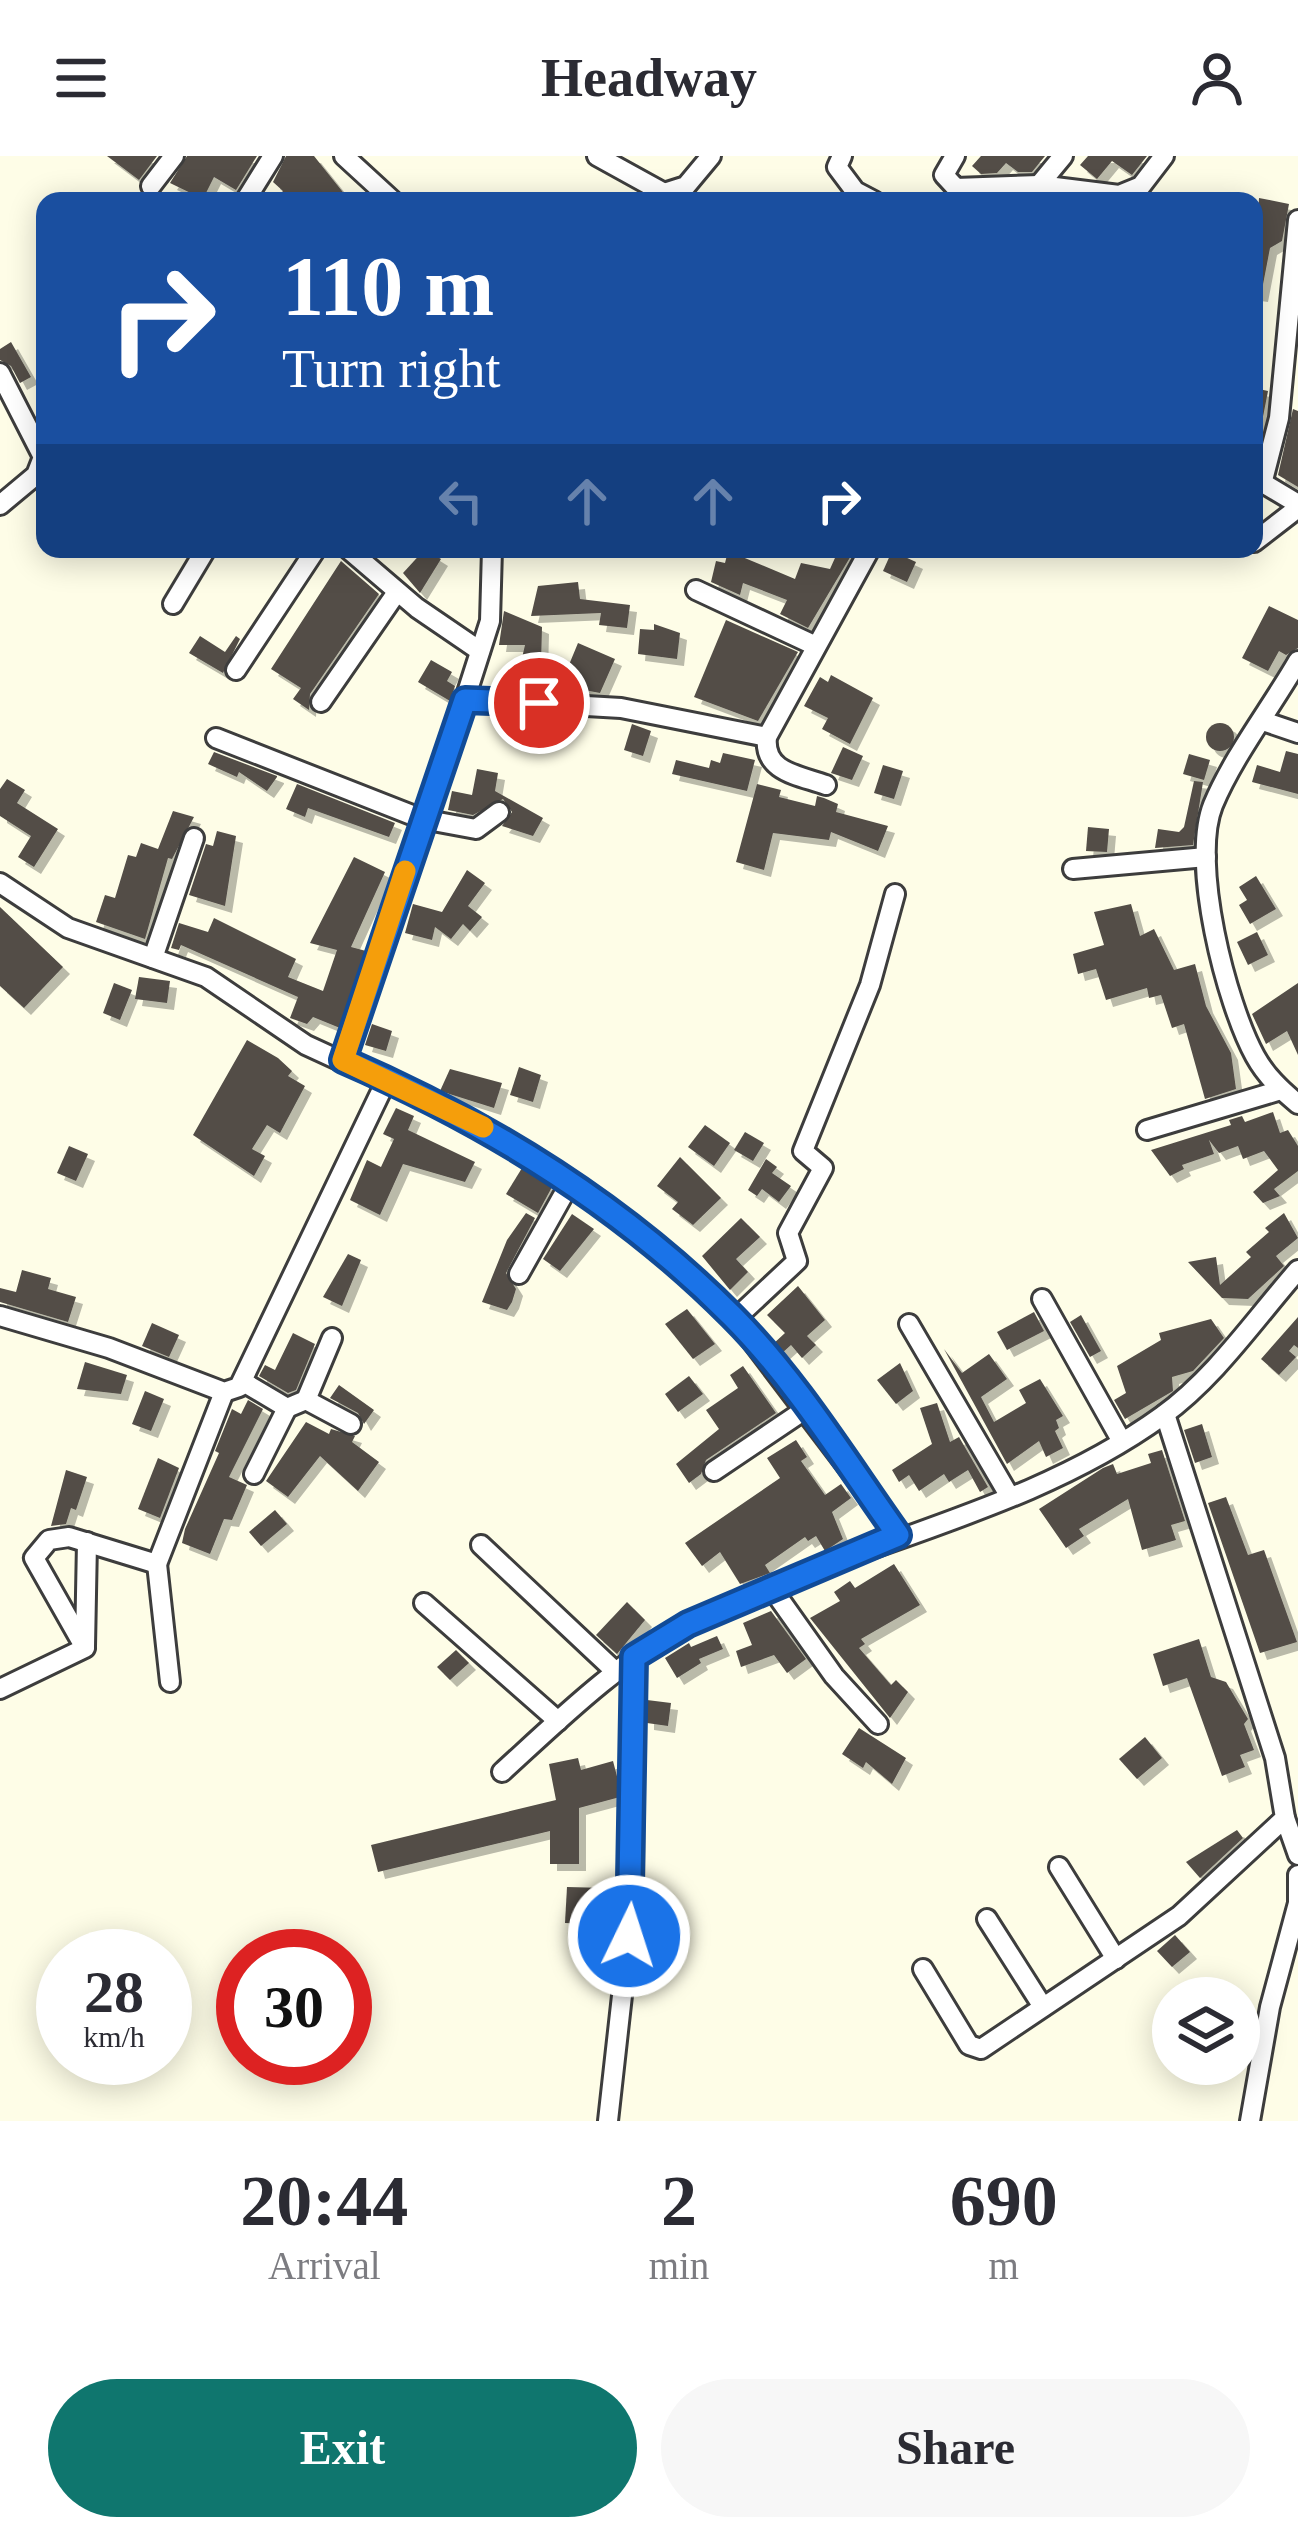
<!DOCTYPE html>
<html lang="en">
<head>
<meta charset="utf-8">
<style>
	:root { --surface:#fff; --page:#f7f7f7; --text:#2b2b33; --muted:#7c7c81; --accent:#0f766e }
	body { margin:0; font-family:"Times New Roman",serif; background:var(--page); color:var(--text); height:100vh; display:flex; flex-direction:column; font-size:45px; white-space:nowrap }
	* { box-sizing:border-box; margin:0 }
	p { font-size:39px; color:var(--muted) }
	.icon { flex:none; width:66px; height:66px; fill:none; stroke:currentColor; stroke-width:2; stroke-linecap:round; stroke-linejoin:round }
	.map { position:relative; height:1965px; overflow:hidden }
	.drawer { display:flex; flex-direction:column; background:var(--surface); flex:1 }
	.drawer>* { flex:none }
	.hud { position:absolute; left:36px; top:36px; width:1227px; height:366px; border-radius:24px; box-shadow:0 6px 30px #0003; background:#1a4fa0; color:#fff; overflow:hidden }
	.buttons { position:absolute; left:1152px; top:1821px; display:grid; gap:24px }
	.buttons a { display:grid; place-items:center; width:108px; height:108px; border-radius:50%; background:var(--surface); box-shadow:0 6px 30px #0003; font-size:60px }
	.speed { position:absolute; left:36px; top:1773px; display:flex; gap:24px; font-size:60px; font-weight:700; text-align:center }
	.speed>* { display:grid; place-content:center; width:156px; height:156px; border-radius:50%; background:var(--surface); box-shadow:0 6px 30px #0003; line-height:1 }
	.speed small { font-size:30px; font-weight:400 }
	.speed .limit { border:18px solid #d22; background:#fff; color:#111 }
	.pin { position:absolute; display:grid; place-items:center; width:102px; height:102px; color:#fff; margin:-51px; border:6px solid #fff; border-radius:50%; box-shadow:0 3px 12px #0007 }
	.me { position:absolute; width:132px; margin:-66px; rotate:4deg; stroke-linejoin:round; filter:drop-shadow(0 0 9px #0008) }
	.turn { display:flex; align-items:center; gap:42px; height:252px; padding:0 48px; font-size:54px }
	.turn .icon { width:156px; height:156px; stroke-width:2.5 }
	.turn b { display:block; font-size:84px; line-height:102px }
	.lanes { display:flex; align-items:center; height:114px; padding:0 48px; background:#0003; justify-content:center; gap:60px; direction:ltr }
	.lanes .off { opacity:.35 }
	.eta { display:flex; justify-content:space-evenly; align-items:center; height:204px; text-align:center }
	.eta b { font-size:72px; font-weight:800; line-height:84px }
	.action { display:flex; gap:24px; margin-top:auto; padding:24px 48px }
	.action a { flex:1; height:138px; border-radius:72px; background:var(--accent); color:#fff; font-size:48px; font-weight:800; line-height:138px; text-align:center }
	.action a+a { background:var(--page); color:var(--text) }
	header { display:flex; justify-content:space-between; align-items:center; height:156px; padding:0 48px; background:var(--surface); font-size:54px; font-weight:800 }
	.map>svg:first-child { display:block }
	.building { fill:#524d47; filter:url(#shadow) }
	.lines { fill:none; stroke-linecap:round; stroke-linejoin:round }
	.minor-casing { stroke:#3d3d3d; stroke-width:24 }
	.minor { stroke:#fff; stroke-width:18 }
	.route-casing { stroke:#114b97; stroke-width:30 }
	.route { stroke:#1a73e8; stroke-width:21 }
	.slow { stroke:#f59e0b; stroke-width:21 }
</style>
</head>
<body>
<header><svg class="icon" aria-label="menu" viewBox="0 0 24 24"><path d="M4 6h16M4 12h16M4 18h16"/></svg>Headway<svg class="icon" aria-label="person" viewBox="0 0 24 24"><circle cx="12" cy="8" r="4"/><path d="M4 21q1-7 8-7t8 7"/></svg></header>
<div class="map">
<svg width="1298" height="1965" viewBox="0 0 1298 1965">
	<defs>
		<filter id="shadow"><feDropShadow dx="7" dy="7" stdDeviation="0" flood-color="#0004"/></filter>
	</defs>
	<rect width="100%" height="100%" fill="#fefde7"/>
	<g class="building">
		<polygon points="107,0 157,0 139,24"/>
		<polygon points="187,0 257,0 236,34 214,21 203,43 170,27"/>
		<polygon points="286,0 314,0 350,45 275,45 283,35 273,26"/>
		<polygon points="981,0 1045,0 1032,16 1018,16 1006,7 997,17 981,18 972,10"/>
		<polygon points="1088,0 1147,0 1132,19 1112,5 1097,23 1080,9"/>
		<polygon points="1259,42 1289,48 1282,85 1270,92 1261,139 1254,138"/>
		<polygon points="11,186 31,221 20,227 11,210 0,204 0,193"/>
		<polygon points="1254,232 1268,235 1255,302 1254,302"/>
		<polygon points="1293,253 1298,255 1298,331 1278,319"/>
		<polygon points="425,393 441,403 420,437 403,417"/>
		<polygon points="839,393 855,393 808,472 780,458 787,444 743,427 740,439 711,426 716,405 725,407 728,395 795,423 801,407 830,413"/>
		<polygon points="892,395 916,406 907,426 883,415"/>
		<polygon points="341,405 379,438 310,538 309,554 293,543 301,532 271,513"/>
		<polygon points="578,426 580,443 630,449 627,472 599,469 601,457 531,460 538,430"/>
		<polygon points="1269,450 1298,464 1298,492 1286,499 1279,495 1268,515 1242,502"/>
		<polygon points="504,455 542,471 541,509 547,510 541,534 515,532 525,489 499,489"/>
		<polygon points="726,464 798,496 758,565 694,541"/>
		<polygon points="654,468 680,477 677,503 638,498 640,473 654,474"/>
		<polygon points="200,480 225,496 236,480 240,483 223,517 189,497"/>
		<polygon points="578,487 615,503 600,537 579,533 583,523 566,516"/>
		<polygon points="431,504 452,516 447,525 455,530 450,545 418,526"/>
		<polygon points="831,519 873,542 850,588 822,573 828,562 804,550 820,521 828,526"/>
		<circle cx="1220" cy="581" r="14"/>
		<polygon points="632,568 651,575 643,600 624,594"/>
		<polygon points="843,591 863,600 852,624 831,617"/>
		<polygon points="1286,595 1298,598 1298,638 1252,626 1257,609 1280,616"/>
		<polygon points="214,596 277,620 277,621 267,635 239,616 237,621 208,608"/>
		<polygon points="723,597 755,604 747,635 672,618 676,604 709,612 711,604 720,607"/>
		<polygon points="1189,598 1210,604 1204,624 1183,618"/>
		<polygon points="883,609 903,615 894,643 874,637"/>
		<polygon points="477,613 498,617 495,635 543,662 533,680 502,670 512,656 503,643 473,659 448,654 452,635 472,639"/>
		<polygon points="7,623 25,634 17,647 58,673 34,711 18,701 31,680 0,660 0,633"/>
		<polygon points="1194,625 1203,626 1193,689 1155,692 1158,673 1179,676 1184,671"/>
		<polygon points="297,628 395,667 389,681 308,652 305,661 286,653"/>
		<polygon points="757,628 781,634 779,641 815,650 817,640 824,642 838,648 836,656 888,670 878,695 831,676 829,684 773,677 764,714 736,706"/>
		<polygon points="173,655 194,661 172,703 168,702 145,783 96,766 105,739 115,742 128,699 136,701 141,687 158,693"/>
		<polygon points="1088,671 1109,673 1107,696 1086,695"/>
		<polygon points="217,675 236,680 225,750 189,739 206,688 213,690"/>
		<polygon points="354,701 385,716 351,791 366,795 340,872 313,861 307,868 290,862 298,841 181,789 179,794 171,792 179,767 208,776 214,762 296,803 288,821 323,835 337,794 310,787"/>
		<polygon points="467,714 485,727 468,750 482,761 470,775 463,768 451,783 435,771 432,784 405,777 413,748 442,756"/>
		<polygon points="1256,720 1276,753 1250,768 1239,749 1247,744 1239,731"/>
		<polygon points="1131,748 1140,780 1154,773 1174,814 1195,808 1206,850 1231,897 1236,933 1205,943 1184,868 1172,872 1161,839 1149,842 1147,832 1106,844 1096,813 1078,818 1073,798 1104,789 1094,756"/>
		<polygon points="0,751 63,811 24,852 0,830"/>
		<polygon points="1257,776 1268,799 1248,809 1237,786"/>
		<polygon points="139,821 170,825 167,847 135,843"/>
		<polygon points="114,827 132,834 120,864 103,857"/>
		<polygon points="1298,827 1298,899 1287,875 1266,888 1252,858"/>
		<polygon points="372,868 392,875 386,895 365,889"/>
		<polygon points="247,884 278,902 292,915 288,920 305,930 280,977 267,969 252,993 265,1000 254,1020 193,979"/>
		<polygon points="519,911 541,919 533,946 510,939"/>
		<polygon points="450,913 502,927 494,952 440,935"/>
		<polygon points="396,952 414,960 408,974 475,1006 465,1026 403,1008 380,1059 350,1044 367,1004 381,1011 394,983 383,978"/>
		<polygon points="1273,956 1280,977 1288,974 1298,990 1298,1015 1274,1033 1280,1040 1263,1047 1253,1036 1278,1014 1264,995 1243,1003 1238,990 1219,997 1209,984 1214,998 1182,1009 1184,1013 1170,1020 1151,994 1231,969 1229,964 1242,960 1245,966"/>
		<polygon points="705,969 730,987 714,1010 688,991"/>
		<polygon points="745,976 764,987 753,1005 734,994"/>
		<polygon points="69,990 88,998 76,1025 57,1017"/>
		<polygon points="680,1001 721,1042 693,1069 672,1053 678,1046 657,1030"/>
		<polygon points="766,1003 777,1011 772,1017 791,1030 779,1046 762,1033 757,1040 748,1034"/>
		<polygon points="522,1012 552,1031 538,1057 506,1038"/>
		<polygon points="526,1057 535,1062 506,1117 516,1133 512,1146 507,1154 482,1146 507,1084"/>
		<polygon points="1284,1057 1298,1082 1276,1100 1284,1110 1248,1143 1222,1142 1188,1106 1216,1101 1220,1129 1251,1101 1246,1096 1269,1076 1265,1072"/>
		<polygon points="572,1058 594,1073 560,1115 543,1103"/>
		<polygon points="741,1062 760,1081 736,1103 748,1116 730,1134 702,1100"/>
		<polygon points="348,1098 361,1104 342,1150 323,1141"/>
		<polygon points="22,1114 51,1122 48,1133 76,1141 68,1166 0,1146 0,1132 16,1136"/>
		<polygon points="798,1130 825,1164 807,1180 816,1189 802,1202 791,1189 781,1198 772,1189 785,1177 767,1159"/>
		<polygon points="687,1153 715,1188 693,1203 665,1168"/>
		<polygon points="1034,1156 1044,1175 1007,1194 997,1176"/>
		<polygon points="1081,1159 1101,1195 1090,1201 1070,1166"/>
		<polygon points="1298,1161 1298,1192 1294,1189 1289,1195 1296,1201 1279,1219 1261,1203"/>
		<polygon points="1211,1163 1224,1182 1193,1215 1172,1221 1173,1235 1125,1263 1114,1244 1126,1237 1117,1210 1161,1184 1159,1177"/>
		<polygon points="152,1167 179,1179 169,1201 142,1190"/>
		<polygon points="293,1177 315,1188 296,1234 288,1237 259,1220 265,1209 275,1214"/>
		<polygon points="944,1193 962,1217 989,1198 1007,1223 981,1241 994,1266 1026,1247 1019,1234 1040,1223 1063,1260 1056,1264 1059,1272 1055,1275 1063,1292 1046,1301 1039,1285 1007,1308"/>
		<polygon points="85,1206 127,1219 121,1238 77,1233"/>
		<polygon points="900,1207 913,1235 896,1248 877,1224"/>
		<polygon points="743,1210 776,1257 706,1304 701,1318 689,1327 676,1308 719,1273 706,1254 738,1232 730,1219"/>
		<polygon points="689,1220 703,1238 678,1256 665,1238"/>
		<polygon points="339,1229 374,1254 364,1268 358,1257 330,1242"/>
		<polygon points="145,1235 164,1243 151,1275 132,1268"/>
		<polygon points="248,1244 263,1253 229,1321 247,1329 232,1364 224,1363 210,1398 182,1387 185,1373 219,1297 215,1295 232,1253 241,1258"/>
		<polygon points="937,1247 950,1286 959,1281 988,1331 980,1336 968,1314 949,1326 944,1318 919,1335 909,1319 899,1326 892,1314 932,1288 920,1252"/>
		<polygon points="306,1266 329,1278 331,1273 355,1280 352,1286 379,1306 358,1335 320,1300 288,1341 266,1325"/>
		<polygon points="1202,1268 1212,1301 1195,1307 1184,1274"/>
		<polygon points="796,1284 807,1301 801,1305 825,1339 841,1328 851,1342 832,1356 843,1383 825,1395 816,1380 808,1385 805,1381 765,1409 770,1417 740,1428 720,1396 702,1410 685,1387 780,1322 767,1302"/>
		<polygon points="1162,1294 1185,1365 1171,1369 1176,1384 1142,1394 1128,1343 1079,1373 1084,1380 1066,1392 1039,1353 1103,1312 1113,1308 1117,1318 1151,1307 1148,1298"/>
		<polygon points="158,1302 179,1312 160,1362 138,1353"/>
		<polygon points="66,1314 87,1321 76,1354 71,1352 66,1368 51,1370"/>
		<polygon points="1226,1341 1248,1399 1264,1394 1297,1486 1260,1497 1208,1347"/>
		<polygon points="275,1354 287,1368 261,1390 249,1376"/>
		<polygon points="894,1408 920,1449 861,1483 865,1488 859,1492 891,1529 896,1524 908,1536 890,1562 810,1462 840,1445 834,1436 850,1425 855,1432"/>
		<polygon points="627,1446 645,1464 617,1498 596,1479"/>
		<polygon points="771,1455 806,1503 787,1517 774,1499 741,1511 736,1495 752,1489 743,1467"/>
		<polygon points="717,1480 723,1493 699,1503 701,1507 677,1522 665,1502 689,1487 691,1491"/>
		<polygon points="1199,1483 1211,1521 1226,1526 1248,1563 1244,1568 1254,1594 1240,1599 1245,1611 1222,1620 1187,1522 1163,1530 1153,1498"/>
		<polygon points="456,1494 469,1507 450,1524 437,1511"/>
		<polygon points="647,1544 671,1547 668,1570 647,1567"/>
		<polygon points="859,1572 906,1602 892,1628 866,1606 863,1612 842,1598"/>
		<polygon points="1145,1581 1162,1602 1137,1623 1119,1603"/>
		<polygon points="578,1602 581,1614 613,1605 620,1632 620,1641 579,1652 579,1708 550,1708 550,1675 378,1716 371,1689 556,1644 549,1608"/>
		<polygon points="1237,1674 1243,1682 1200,1722 1186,1706"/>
		<polygon points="567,1731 606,1732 609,1769 565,1767"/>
		<polygon points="1175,1779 1190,1796 1172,1811 1157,1795"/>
	</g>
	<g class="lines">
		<g class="minor-casing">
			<g id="minor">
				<polyline points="344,0 393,45"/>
				<polyline points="597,0 664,37 686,30 711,0"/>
				<polyline points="842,0 837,11 855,35 874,45"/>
				<polyline points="955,0 944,19 956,32 1039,29 1119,39 1141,30 1164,0"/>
				<polyline points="1039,29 1063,0"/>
				<polyline points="151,30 174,0"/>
				<polyline points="245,45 273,0"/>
				<polyline points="0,217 43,301 36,319 0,349"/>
				<polyline points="1256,323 1298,348"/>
				<polyline points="1262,328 1279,262 1298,64"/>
				<polyline points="1254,386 1298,352"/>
				<polyline points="348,393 417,452 480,495"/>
				<polyline points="696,434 816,490"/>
				<polyline points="173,448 206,393"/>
				<path d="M1298,505C1271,552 1234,599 1213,649C1190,706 1226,847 1255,900C1266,920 1281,934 1298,948"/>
				<polyline points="236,514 316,393"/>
				<polyline points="465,543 490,465 492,393"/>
				<polyline points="321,546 397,436"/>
				<polyline points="1263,565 1298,577"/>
				<polyline points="216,582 422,663 476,673 499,656"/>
				<path d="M826,629C798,619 763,616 767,581L870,393"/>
				<polyline points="1073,713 1206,701"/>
				<polyline points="0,727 68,772 206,821 306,889 484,971 570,1027 665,1098 735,1163 899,1379"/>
				<polyline points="153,802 194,682"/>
				<polyline points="343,904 465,543 621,552 767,581"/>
				<polyline points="1147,974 1281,934"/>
				<polyline points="519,1118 570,1027"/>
				<polyline points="1042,1143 1121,1284"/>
				<polyline points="0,1160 109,1192 224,1236 239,1231 387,923"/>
				<polyline points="735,1163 797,1105 788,1077 823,1012 803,995 870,829 895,738"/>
				<polyline points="909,1168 1010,1341"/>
				<polyline points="245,1227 287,1252 254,1318"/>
				<polyline points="306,1244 351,1268"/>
				<polyline points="287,1252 306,1244 332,1182"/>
				<polyline points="714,1315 806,1253"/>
				<polyline points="481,1389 616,1516"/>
				<polyline points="157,1408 170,1526"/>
				<polyline points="773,1434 834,1520 878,1568"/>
				<polyline points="424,1447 558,1565"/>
				<polyline points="85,1490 87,1386"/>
				<polyline points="0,1533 85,1492 34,1402 49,1384 69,1381 157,1408 224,1236"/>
				<path d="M502,1616C560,1563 618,1506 687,1469C839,1389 1021,1362 1162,1260C1215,1222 1255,1163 1298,1114"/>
				<polyline points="1285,1662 1298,1699"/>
				<polyline points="1059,1711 1116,1803"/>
				<polyline points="987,1763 1043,1851"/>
				<polyline points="923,1813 969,1889 981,1893 1179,1760 1285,1662 1275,1602 1165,1258"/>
				<polyline points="608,1965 633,1741 634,1501"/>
				<polyline points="1250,1965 1270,1851 1298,1747 1298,1719"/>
			</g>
		</g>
		<use href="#minor" class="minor"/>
	</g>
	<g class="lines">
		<g class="route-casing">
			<path id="route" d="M539,547L465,544L343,904C486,966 622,1049 732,1160C796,1224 846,1306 898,1379L688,1468L634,1501L629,1780"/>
		</g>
		<use href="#route" class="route"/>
		<polyline class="slow" points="405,715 343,904 483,971"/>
	</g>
</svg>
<div class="buttons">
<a><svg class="icon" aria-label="layers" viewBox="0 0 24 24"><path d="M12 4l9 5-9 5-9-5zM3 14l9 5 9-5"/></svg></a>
</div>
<div class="speed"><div>28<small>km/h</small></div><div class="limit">30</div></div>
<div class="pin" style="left:539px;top:547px;background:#d93025"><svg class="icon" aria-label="arrive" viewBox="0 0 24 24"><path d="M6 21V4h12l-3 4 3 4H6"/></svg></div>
<svg class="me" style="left:629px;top:1780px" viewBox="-20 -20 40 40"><circle r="17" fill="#1a73e8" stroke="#fff" stroke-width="3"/><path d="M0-11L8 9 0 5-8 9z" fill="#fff"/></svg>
<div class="hud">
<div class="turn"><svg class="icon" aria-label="right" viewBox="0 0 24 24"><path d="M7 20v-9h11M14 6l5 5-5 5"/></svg><div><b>110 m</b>Turn right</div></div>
<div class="lanes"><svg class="icon off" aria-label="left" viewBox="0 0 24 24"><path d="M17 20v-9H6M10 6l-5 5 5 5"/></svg><svg class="icon off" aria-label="ahead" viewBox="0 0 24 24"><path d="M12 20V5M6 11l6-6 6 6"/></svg><svg class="icon off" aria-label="ahead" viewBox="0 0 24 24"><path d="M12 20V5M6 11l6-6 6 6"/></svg><svg class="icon" aria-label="right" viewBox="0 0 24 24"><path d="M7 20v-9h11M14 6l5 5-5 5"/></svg></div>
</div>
</div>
<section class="drawer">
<div class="eta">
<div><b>20:44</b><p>Arrival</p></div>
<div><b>2</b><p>min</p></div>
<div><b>690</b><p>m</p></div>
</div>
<div class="action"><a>Exit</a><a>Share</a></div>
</section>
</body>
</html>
